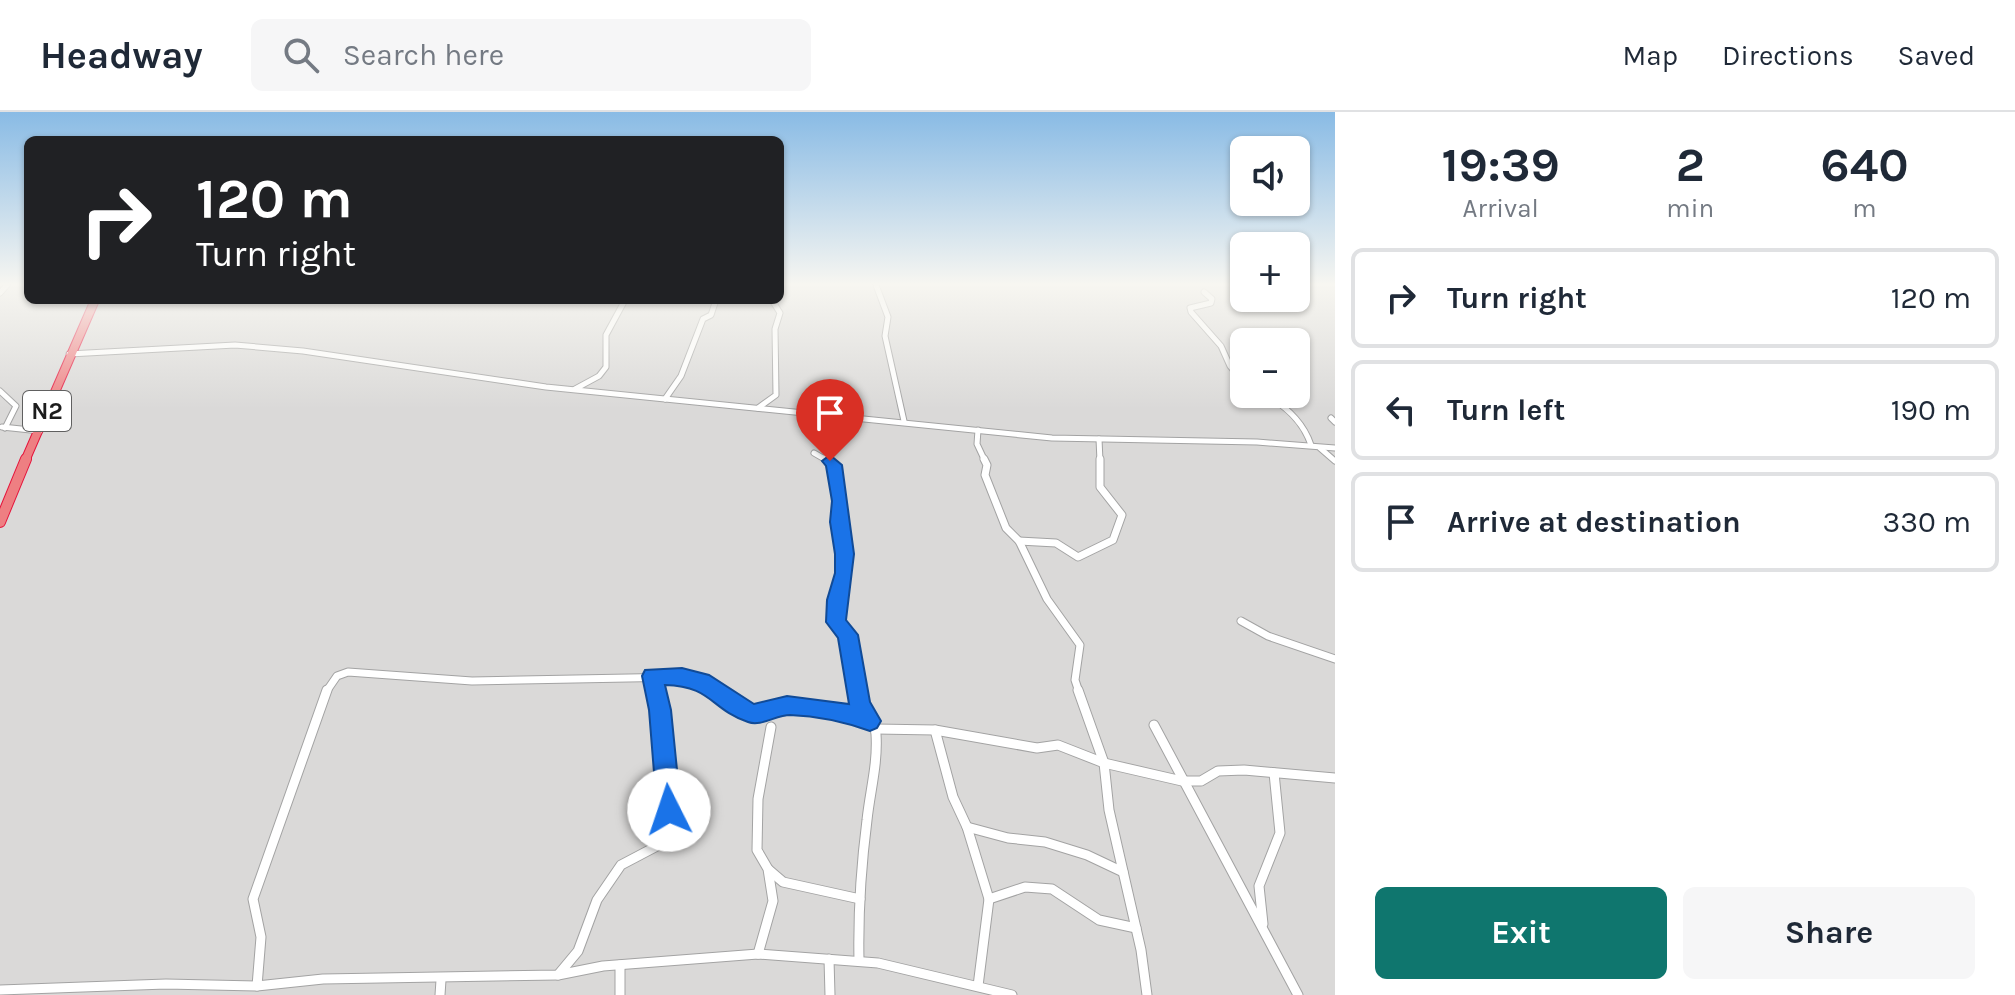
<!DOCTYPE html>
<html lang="en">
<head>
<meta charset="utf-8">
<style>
	:root { --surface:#fff; --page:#f6f6f7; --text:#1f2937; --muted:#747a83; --line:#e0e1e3; --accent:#0f766e }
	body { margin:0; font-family:Karla,sans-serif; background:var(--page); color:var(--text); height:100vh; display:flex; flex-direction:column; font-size:30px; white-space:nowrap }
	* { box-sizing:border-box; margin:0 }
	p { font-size:26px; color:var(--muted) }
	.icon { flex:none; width:44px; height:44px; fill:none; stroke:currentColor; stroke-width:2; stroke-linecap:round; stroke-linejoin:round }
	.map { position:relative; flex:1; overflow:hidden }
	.panel { display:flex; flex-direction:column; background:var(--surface); width:680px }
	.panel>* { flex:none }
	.guide { position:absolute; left:24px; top:24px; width:760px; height:168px; border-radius:12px; box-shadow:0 2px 6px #0004; background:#202124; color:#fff; overflow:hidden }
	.buttons { position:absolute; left:1230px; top:24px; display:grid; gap:16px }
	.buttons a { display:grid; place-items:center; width:80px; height:80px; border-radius:12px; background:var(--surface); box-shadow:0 2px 6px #0004; font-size:40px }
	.pin { position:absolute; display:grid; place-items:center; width:68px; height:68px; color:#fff; margin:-82px -34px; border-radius:50% 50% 50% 0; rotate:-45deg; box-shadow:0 0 8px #0007 }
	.pin .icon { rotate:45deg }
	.me { position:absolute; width:88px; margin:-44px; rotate:356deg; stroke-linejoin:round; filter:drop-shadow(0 0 6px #0008) }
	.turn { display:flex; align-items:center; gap:28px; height:168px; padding:0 40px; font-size:36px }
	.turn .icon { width:104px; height:104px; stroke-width:2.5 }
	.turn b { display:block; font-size:56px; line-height:68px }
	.eta { display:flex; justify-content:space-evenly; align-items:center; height:136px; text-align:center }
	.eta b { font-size:48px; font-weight:700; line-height:56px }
	.cta { display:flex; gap:16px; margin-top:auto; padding:16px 40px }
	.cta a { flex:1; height:92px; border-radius:12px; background:var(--accent); color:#fff; font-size:32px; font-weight:700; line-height:92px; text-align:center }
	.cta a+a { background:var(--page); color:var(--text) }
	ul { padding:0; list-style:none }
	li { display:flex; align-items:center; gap:24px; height:100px; margin:0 16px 12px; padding:0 24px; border:4px solid var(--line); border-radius:12px }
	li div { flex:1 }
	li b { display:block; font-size:30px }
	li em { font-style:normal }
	header { display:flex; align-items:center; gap:48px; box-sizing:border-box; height:112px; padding:0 40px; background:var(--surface); border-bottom:2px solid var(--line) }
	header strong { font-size:38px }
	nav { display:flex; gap:44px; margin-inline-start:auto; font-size:28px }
	.search { width:560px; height:72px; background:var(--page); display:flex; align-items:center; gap:20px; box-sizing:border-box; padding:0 28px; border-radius:12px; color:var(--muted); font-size:30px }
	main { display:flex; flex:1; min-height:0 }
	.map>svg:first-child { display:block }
	.residential { fill:#dad9d8; fill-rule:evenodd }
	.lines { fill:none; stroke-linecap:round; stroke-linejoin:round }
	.minor-far2-casing { stroke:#a3a3a3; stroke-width:7 }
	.minor-far1-casing { stroke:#a3a3a3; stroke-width:9 }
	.minor-casing { stroke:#a3a3a3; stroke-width:11 }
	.highway-far1-casing { stroke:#e5143b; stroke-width:10 }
	.highway-casing { stroke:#e5143b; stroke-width:12 }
	.minor-far2 { stroke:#fff; stroke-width:5 }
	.minor-far1 { stroke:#fff; stroke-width:7 }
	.minor { stroke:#fff; stroke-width:9 }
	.highway-far1 { stroke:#ee7f82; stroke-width:8 }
	.highway { stroke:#ee7f82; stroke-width:10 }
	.route { fill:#1a73e8; stroke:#114b97; stroke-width:2 }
	.labels { text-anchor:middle; stroke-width:7; stroke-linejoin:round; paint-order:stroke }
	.shield { fill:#fff; stroke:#606060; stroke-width:2 }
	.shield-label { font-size:24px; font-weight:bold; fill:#1c1c1c }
</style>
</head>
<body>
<header>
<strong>Headway</strong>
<div class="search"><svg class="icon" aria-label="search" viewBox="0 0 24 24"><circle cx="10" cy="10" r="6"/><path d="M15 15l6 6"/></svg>Search here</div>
<nav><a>Map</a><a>Directions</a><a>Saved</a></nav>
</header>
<main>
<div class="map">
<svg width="1335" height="883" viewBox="0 0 1335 883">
	<rect width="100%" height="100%" fill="#eeece0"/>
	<path class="residential" d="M0,173H28V188H780V173H1244V186H1296V173H1335V883H0ZM1244,230H1296V282H1244Z"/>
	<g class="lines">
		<g class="minor-far2-casing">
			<g id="minor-far2">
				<polyline points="876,173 888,205 885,224 904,309"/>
				<polyline points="1204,180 1212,187 1211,191 1190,196 1191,200 1221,234 1230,254 1244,271"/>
				<polyline points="0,181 7,173"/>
				<polyline points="69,242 235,233 303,239 546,275 1052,326 1257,330 1335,336"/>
				<polyline points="575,277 599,264 606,255 606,223 625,188"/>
				<polyline points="0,279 16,294 5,316"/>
				<path d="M1264,282C1286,294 1303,309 1311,333"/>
				<polyline points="665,287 681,264 703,207 711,203 716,188"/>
				<polyline points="758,296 776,283 775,217 780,201 772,188"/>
				<polyline points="1331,306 1335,310"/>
				<polyline points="2,315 40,319"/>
				<polyline points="978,318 977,332 985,349"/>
				<polyline points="1099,327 1100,349"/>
				<polyline points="1320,336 1335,349"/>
				<polyline points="814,341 828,349"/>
			</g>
		</g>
		<g class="minor-far1-casing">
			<g id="minor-far1">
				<path d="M825,347L834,353C838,387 848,427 844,460C842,478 836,492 836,510L848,523L858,580"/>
				<polyline points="984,347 987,353 985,363 1006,416 1019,429 1047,487 1080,533 1075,568 1079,580"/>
				<polyline points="1019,429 1056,431 1078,445 1113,428 1122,403 1100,375 1100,347"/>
				<polyline points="1241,509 1268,524 1335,547"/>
				<polyline points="652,564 656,580"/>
				<polyline points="326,580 337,564 348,560 472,569 682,565 709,572 719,580"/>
			</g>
		</g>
		<g class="minor-casing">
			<g id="minor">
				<polyline points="717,578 736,594 753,602 812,596 870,609"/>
				<path d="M857,578C860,595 875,608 876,622C878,652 870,679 867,708C861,755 858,802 859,849"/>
				<polyline points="1078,578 1104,651 1109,698 1141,838 1147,883"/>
				<polyline points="1154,613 1298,883"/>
				<polyline points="876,617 935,618 1037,636 1058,633 1104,651 1182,669 1201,669 1218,659 1244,658 1335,666"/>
				<polyline points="935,618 953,685 967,715 989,787 978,874"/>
				<polyline points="967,715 1008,726 1045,730 1087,743 1123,760"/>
				<polyline points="769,758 783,770 860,787"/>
				<polyline points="989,787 1025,775 1052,777 1099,808 1136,816"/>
				<polyline points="1263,812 1259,774 1280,721 1274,661"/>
				<polyline points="758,842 773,789 768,757 757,738 758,687 771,615"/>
				<polyline points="829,847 830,883"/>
				<polyline points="620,853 620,883"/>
				<polyline points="558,863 578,839 597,788 621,753 659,733 669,698 655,578"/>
				<polyline points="257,874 261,825 253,787 327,578"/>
				<polyline points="0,878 166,872 257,874 323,867 558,863 603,854 758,842 878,851 1012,883"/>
				<polyline points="440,883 441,868"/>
			</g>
		</g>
		<g class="highway-far1-casing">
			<polyline id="highway-far1" points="25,349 95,188"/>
		</g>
		<g class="highway-casing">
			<polyline id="highway" points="0,410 26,347"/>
		</g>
		<use href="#minor-far2" class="minor-far2"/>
		<use href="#minor-far1" class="minor-far1"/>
		<use href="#minor" class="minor"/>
		<use href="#highway-far1" class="highway-far1"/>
		<use href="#highway" class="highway"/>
	</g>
	<linearGradient id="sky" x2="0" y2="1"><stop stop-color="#89bbe5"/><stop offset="0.58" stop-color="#f7f6f1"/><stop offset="1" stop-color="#f7f6f1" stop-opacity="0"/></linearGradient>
	<rect width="1335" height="297" fill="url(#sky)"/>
	<path class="route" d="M830,343L842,353L854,442L846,508L858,523L870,590L881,609L877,616L870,619C845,610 817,604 790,603C776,603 761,615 748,610C710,597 712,574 665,573L671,598L681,698L678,706L669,709L661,706L657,698L649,598L642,564L645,558L682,556L709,563L754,592L787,584L849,592L838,526L826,510L827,488L835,461V442L830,410L832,389L826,354L822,349Z"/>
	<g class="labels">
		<rect class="shield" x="23" y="279" width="48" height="40" rx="6"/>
		<g class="shield-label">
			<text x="47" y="307">N2</text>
		</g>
	</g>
</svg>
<div class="buttons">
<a><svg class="icon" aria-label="sound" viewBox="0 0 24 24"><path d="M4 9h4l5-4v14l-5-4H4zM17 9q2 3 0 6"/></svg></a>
<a>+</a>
<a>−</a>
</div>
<div class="pin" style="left:830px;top:349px;background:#d93025"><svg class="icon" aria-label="arrive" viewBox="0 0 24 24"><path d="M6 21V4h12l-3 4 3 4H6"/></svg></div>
<svg class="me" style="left:669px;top:698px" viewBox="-20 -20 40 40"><circle r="19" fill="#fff"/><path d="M0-13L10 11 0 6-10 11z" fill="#1a73e8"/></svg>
<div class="guide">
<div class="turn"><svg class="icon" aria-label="right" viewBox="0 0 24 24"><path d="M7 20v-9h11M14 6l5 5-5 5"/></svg><div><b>120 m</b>Turn right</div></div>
</div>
</div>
<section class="panel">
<div class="eta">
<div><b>19:39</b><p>Arrival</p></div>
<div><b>2</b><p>min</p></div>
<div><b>640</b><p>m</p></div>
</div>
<ul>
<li><svg class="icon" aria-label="right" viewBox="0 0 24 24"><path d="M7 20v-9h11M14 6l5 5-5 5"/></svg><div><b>Turn right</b></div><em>120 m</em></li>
<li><svg class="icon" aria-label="left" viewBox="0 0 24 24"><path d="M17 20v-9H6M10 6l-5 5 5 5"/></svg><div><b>Turn left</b></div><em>190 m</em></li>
<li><svg class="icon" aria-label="arrive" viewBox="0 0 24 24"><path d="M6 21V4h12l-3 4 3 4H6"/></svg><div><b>Arrive at destination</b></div><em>330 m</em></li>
</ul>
<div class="cta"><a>Exit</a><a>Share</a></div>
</section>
</main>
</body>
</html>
